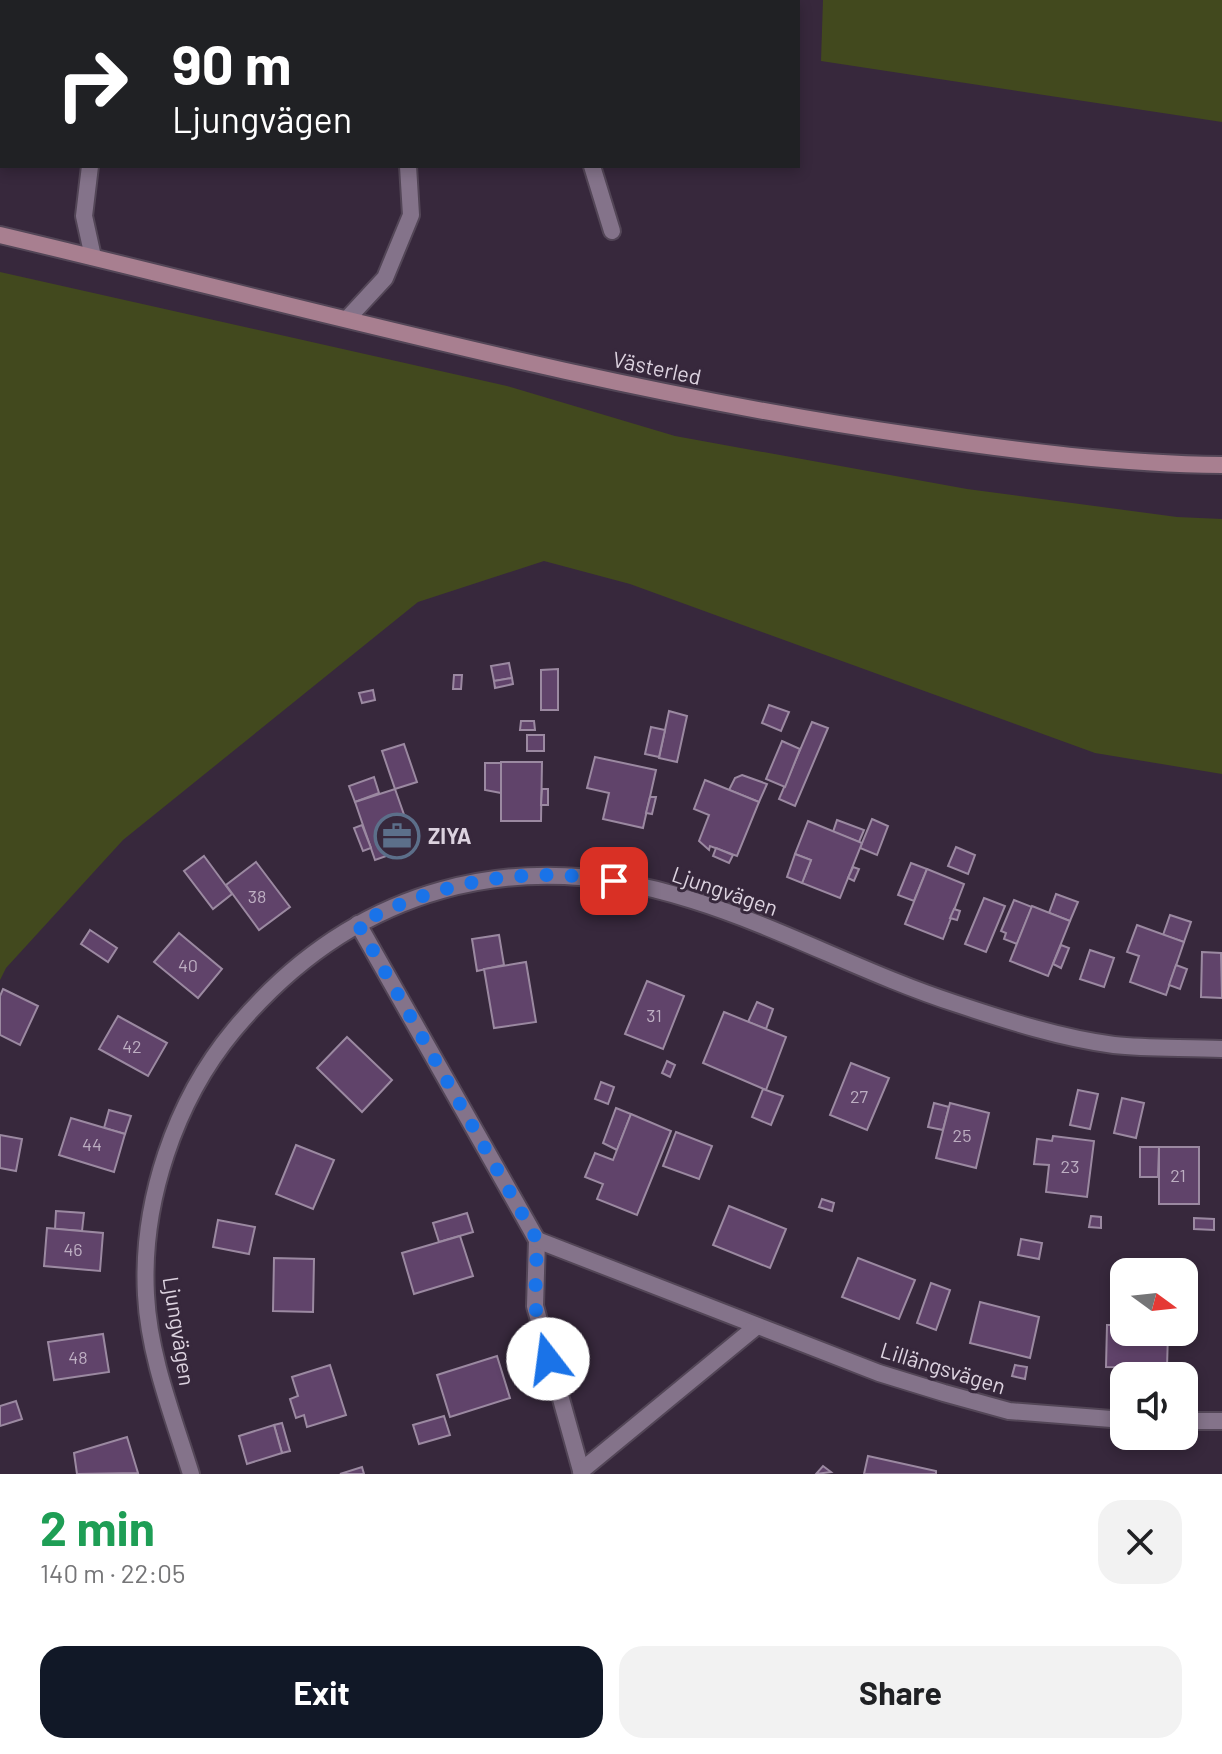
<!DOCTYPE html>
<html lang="en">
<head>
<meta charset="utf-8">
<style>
	:root { --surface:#fff; --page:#f2f2f2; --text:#202124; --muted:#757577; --accent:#111827 }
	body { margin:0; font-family:Barlow,sans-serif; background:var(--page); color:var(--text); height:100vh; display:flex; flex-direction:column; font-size:30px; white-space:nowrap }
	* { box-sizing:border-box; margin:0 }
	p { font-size:26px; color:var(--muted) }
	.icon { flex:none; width:44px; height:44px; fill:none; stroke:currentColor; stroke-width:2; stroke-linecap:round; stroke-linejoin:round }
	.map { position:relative; height:1474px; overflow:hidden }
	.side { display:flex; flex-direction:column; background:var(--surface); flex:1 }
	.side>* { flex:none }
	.banner { position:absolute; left:0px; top:0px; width:800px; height:168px; box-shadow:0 4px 12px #0003; background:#202124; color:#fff; overflow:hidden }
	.needle { width:52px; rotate:105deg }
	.fabs { position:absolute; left:1110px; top:1258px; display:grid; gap:16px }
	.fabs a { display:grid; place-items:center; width:88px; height:88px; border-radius:16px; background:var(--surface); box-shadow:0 4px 12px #0003; font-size:40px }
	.pin { position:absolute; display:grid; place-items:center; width:68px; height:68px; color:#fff; margin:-34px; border-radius:16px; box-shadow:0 4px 12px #0006 }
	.me { position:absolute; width:88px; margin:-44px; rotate:345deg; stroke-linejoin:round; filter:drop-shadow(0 0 6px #0008) }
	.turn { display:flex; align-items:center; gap:28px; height:168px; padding:0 40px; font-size:36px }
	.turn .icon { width:104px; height:104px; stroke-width:2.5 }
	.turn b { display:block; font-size:56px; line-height:68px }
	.round { display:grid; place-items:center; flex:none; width:84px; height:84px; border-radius:24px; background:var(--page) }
	.summary { display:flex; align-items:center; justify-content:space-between; height:136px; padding:0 40px }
	h1 { font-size:48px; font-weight:700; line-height:60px; color:#1e9e55 }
	.button { display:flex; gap:16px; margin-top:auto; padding:16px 40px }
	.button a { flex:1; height:92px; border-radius:24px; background:var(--accent); color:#fff; font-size:32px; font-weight:700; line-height:92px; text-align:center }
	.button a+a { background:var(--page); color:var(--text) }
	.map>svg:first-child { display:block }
	.green { fill:#42491e }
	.building { fill:#60436a; stroke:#9b89a1; stroke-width:2 }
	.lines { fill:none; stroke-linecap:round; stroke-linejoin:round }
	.lane-casing { stroke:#534657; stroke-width:20 }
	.street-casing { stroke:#534657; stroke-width:20 }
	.secondary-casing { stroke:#534657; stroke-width:20 }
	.lane { stroke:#84738a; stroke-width:16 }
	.street { stroke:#84738a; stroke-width:16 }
	.secondary { stroke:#a87f90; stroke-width:16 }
	.route { stroke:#1a73e8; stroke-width:14; stroke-dasharray:0 25.2 }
	.labels { text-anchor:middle; stroke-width:6; stroke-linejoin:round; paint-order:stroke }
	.number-label { font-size:18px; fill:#bdaec2 }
	.street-label { font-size:22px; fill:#dcd2df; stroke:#37283c }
	.poi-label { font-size:22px; font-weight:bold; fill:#dcd2df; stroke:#37283c; text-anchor:start }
</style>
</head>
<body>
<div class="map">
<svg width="1222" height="1474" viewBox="0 0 1222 1474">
	<rect width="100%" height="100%" fill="#37283c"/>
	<g class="green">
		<polygon points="823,0 1222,0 1222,122 821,61"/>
		<polygon points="0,272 507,386 675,436 967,489 1177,517 1222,519 1222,774 1095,753 630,584 544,561 418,602 123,840 6,968 0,980"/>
	</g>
	<g class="building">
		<polygon points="629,0 752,0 628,2"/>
		<polygon points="509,663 512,678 494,681 491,666"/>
		<polygon points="558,669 558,710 541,710 541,670"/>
		<polygon points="454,675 462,675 461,689 453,689"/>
		<polygon points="512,678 513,684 495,688 494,681"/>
		<polygon points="373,690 375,700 362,703 359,693"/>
		<polygon points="769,705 789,712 781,731 762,723"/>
		<polygon points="669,711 687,716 677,762 659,758"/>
		<polygon points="521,721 534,721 535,730 520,730"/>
		<polygon points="812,722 828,728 795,806 779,799"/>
		<polygon points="651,727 665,730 659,757 645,754"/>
		<rect x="527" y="735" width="17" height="16"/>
		<polygon points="782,741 800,749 785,787 766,779"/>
		<polygon points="404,744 417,782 395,789 382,751"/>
		<polygon points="595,757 656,770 643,828 603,819 609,793 587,788"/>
		<polygon points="501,762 542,762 541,821 501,821"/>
		<polygon points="485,763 501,763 501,793 485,790"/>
		<polygon points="742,775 767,784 759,802 729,790 735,778"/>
		<polygon points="374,777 379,793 355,802 349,786"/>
		<polygon points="705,780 759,802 737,856 710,846 709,850 699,841 709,815 694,809"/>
		<polygon points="395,789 415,846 375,860 355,802"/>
		<polygon points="542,789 548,789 548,805 541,805"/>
		<polygon points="650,797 656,797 652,814 646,813"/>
		<polygon points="872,819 888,826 877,855 860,848"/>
		<polygon points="837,820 864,830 859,842 833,832"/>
		<polygon points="808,821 862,843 840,898 802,883 811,860 795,854"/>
		<polygon points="362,825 371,848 363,851 354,828"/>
		<polygon points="956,847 975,855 968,874 948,866"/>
		<polygon points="716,848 733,855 729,863 713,856"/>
		<polygon points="795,854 811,860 802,883 787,877"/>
		<polygon points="204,856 232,894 213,909 184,871"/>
		<polygon points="256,862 290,907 259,930 226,885"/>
		<polygon points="911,863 927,869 914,901 898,895"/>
		<polygon points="853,867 859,869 854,881 848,878"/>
		<polygon points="927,869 964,884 943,939 905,924"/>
		<polygon points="1056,894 1078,902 1070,921 1049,913"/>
		<polygon points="984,898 1005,906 986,952 965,944"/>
		<polygon points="1014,900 1032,907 1017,944 1004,939 1006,933 1001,931"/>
		<polygon points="1032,906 1070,921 1048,976 1010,961"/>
		<polygon points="954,909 960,911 957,920 950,918"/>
		<polygon points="1170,915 1191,922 1184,942 1163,935"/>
		<polygon points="1137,925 1184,942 1166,995 1130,982 1139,956 1127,952"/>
		<polygon points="90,930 117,948 108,962 81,944"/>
		<polygon points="179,933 222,969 198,998 154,962"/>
		<polygon points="499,935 504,965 477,971 472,939"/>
		<polygon points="1061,945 1069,948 1061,968 1053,964"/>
		<polygon points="1090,950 1114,958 1104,987 1080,979"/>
		<polygon points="1202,952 1221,953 1222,998 1201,997"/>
		<polygon points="526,962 536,1022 494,1028 484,969"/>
		<polygon points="1176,965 1187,969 1180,989 1169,985"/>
		<polygon points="647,981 684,996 663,1049 625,1034"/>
		<polygon points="3,989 38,1006 20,1045 0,1035 0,996"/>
		<polygon points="757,1002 773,1009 766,1029 748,1022"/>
		<polygon points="724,1012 786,1037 766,1090 703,1063"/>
		<polygon points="118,1016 167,1043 148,1076 99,1049"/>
		<polygon points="347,1037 392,1080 362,1112 317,1068"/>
		<polygon points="667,1061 675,1065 670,1077 662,1073"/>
		<polygon points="851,1063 889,1078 867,1130 830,1115"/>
		<polygon points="601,1082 614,1087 608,1104 595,1099"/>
		<polygon points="763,1089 783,1096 771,1125 752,1117"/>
		<polygon points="1078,1090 1098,1094 1090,1129 1070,1125"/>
		<polygon points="1122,1098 1144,1103 1136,1138 1114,1133"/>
		<polygon points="934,1103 949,1107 943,1130 928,1127"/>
		<polygon points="950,1103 989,1113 976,1168 936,1158"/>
		<polygon points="616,1108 631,1114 617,1150 603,1143"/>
		<polygon points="109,1110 131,1116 125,1134 104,1128"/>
		<polygon points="631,1114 671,1131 637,1215 597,1199 603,1184 585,1177 595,1153 613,1160"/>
		<polygon points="71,1118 125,1134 114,1172 59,1155"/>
		<polygon points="676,1132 712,1146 699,1179 663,1166"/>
		<polygon points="0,1135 22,1139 16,1171 0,1168"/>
		<polygon points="1053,1136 1094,1141 1087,1197 1046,1192 1049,1165 1034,1164 1037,1139 1052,1141"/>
		<polygon points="296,1145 334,1160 313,1209 276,1194"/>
		<polygon points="1140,1147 1159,1147 1158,1177 1140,1177"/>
		<rect x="1159" y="1147" width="40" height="57"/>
		<polygon points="822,1199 834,1203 832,1211 819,1207"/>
		<polygon points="729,1206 786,1229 770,1268 713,1245"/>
		<polygon points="56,1211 84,1213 82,1231 55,1229"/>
		<polygon points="467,1213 473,1232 439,1242 433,1223"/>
		<polygon points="1091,1216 1101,1217 1101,1228 1089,1227"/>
		<polygon points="1194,1218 1214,1219 1214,1230 1194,1229"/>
		<polygon points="218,1220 255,1227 249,1254 213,1247"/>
		<polygon points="47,1228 103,1233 100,1271 44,1266"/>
		<polygon points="460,1236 473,1276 414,1294 402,1253"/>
		<polygon points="1021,1239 1042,1243 1039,1259 1018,1255"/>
		<polygon points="274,1258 314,1259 313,1312 273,1311"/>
		<polygon points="858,1258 915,1280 899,1319 842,1297"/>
		<polygon points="931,1283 950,1290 936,1330 917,1323"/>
		<polygon points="980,1302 1039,1317 1030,1358 970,1343"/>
		<polygon points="1107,1325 1124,1325 1124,1332 1168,1332 1167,1368 1106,1367"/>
		<polygon points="103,1334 109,1372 54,1380 48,1342"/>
		<polygon points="497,1356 510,1398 450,1417 437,1375"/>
		<polygon points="330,1365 346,1415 307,1427 304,1415 296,1418 290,1399 298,1396 292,1377"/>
		<polygon points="1015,1365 1027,1367 1025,1379 1012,1376"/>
		<polygon points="16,1401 22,1419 0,1426 0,1406"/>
		<polygon points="444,1416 450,1435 419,1444 413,1425"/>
		<polygon points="282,1423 290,1451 282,1453 274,1425"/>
		<polygon points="274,1425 282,1453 247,1464 239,1436"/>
		<polygon points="127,1437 138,1473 77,1474 74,1453"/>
		<polygon points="868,1456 936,1471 936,1474 864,1474"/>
		<polygon points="823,1466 831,1472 816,1474"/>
		<polygon points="362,1467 364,1474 340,1474"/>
	</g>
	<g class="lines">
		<g class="lane-casing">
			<g id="lane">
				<polyline points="272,2 272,0"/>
				<polyline points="90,166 84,216 93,257"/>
				<polyline points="592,166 612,231"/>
				<polyline points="348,318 385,278 411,215 408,166"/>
			</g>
		</g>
		<g class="street-casing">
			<g id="street">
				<polyline points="358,924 537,1240 535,1306 582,1474"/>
				<polyline points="537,1240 879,1373 944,1393 1009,1411 1124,1420"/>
				<polyline points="1184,1421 1222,1421"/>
				<polyline points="581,1471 757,1326"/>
				<path d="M191,1474C173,1416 149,1356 146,1295C141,1202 175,1101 234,1030C353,887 517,843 692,900C782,928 867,975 957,1004C1008,1021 1061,1038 1114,1045C1149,1049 1186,1047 1222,1049"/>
			</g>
		</g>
		<g class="secondary-casing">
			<path id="secondary" d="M0,235C304,307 607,392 917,436C1018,451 1119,464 1222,465"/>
		</g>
		<use href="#lane" class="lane"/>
		<use href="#street" class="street"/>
		<use href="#secondary" class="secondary"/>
	</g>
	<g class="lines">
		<path class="route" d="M548,1359L535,1306L537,1240L358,924C438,882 524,865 614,881"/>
	</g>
	<defs>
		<g id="office-ring" transform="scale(2.3)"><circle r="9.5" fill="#37283c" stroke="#5c6f8a" stroke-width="1.5"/><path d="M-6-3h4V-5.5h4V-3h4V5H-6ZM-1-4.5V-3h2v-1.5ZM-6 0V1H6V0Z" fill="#5c6f8a"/></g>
	</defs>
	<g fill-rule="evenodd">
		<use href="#office-ring" x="397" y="836"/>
	</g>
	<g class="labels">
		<g class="number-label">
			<text x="257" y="903">38</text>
			<text x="188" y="972">40</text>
			<text x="654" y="1022">31</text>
			<text x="132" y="1053">42</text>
			<text x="859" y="1103">27</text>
			<text x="962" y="1142">25</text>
			<text x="92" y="1151">44</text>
			<text x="1070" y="1173">23</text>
			<text x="1178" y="1182">21</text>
			<text x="73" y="1256">46</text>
			<text x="78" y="1364">48</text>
		</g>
		<g class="street-label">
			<text transform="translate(657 368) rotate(12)" y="8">Västerled</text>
			<text transform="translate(725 891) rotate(19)" y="8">Ljungvägen</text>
			<text transform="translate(179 1331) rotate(81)" y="8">Ljungvägen</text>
			<text transform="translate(943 1368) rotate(17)" y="8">Lillängsvägen</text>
		</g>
		<g class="poi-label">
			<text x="428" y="844">ZIYA</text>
		</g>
	</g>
</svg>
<div class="fabs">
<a><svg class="needle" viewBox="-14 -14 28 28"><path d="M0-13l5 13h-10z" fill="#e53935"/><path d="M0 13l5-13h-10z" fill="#757577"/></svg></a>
<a><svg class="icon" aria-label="sound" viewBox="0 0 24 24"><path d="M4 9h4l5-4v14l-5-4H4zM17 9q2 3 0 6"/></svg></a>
</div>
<div class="pin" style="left:614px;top:881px;background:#d93025"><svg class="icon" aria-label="arrive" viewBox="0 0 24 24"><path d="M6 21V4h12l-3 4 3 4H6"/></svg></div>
<svg class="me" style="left:548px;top:1359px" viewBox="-20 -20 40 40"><circle r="19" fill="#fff"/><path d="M0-13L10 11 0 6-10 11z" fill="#1a73e8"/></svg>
<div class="banner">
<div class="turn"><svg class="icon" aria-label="right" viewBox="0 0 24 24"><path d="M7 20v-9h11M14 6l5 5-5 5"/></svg><div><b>90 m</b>Ljungvägen</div></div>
</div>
</div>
<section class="side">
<div class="summary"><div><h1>2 min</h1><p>140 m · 22:05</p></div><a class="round"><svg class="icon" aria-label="close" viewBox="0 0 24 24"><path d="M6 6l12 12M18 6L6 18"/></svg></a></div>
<div class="button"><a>Exit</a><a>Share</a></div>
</section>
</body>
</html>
